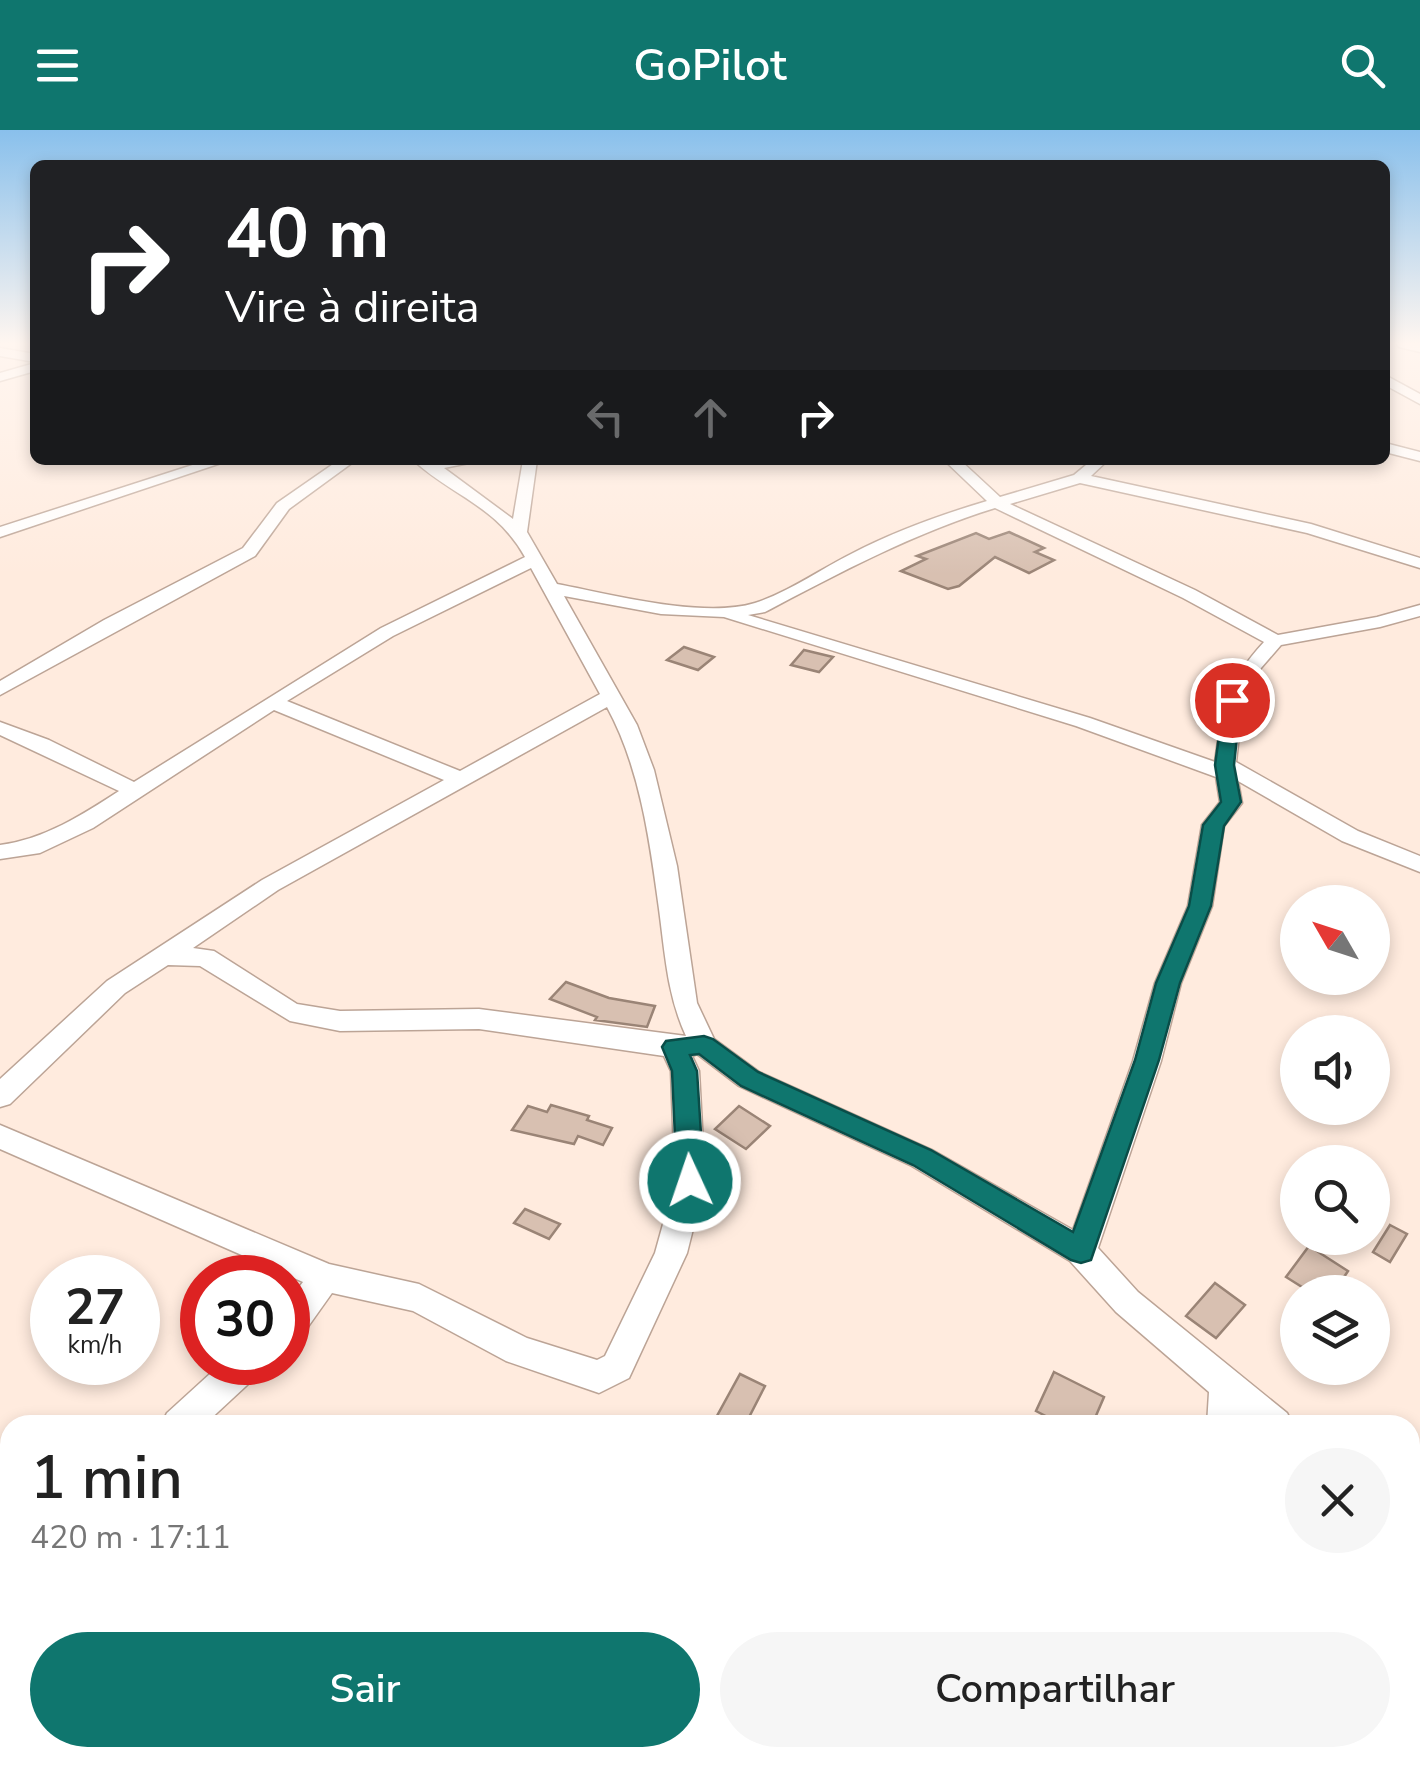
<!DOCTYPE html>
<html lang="pt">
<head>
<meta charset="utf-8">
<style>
	:root { --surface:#fff; --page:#f6f6f6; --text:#222; --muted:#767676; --accent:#0f766e }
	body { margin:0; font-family:"Nunito Sans",sans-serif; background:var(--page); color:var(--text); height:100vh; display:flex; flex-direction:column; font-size:38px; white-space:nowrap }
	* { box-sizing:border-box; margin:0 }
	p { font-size:32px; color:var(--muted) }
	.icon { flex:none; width:55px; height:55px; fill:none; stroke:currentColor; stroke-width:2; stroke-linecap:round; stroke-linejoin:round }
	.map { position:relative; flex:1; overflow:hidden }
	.panel { position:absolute; left:0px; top:1285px; width:1420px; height:352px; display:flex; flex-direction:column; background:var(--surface); border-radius:30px 30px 0 0; box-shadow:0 5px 15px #0003 }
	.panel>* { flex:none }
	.hud { position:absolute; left:30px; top:30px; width:1360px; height:305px; border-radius:15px; box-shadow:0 5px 15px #0003; background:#202124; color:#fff; overflow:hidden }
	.needle { width:65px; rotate:309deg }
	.tools { position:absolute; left:1280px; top:755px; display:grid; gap:20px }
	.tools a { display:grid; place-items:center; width:110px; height:110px; border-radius:50%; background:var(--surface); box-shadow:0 5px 15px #0003; font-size:50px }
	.speed { position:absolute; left:30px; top:1125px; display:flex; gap:20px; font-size:50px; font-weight:700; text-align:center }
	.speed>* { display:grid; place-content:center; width:130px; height:130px; border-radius:50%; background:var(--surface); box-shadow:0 5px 15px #0003; line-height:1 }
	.speed small { font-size:25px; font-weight:400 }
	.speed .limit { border:15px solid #d22; background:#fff; color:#111 }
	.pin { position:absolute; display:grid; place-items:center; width:85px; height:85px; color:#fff; margin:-42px; border:5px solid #fff; border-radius:50%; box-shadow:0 2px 10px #0007 }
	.me { position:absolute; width:110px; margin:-55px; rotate:357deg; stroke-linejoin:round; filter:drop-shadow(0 0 8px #0008) }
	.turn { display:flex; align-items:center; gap:35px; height:210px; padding:0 30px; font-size:45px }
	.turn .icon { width:130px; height:130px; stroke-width:2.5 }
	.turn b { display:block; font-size:70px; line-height:85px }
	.lanes { display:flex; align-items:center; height:95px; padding:0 30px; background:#0003; justify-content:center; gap:50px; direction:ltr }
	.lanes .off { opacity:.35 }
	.round { display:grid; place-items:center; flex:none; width:105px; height:105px; border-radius:52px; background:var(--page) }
	.overview { display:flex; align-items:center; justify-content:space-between; height:170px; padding:0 30px }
	h1 { font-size:60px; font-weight:600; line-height:75px }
	.primary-button { display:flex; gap:20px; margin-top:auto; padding:20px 30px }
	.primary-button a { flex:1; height:115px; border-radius:60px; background:var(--accent); color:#fff; font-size:40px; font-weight:600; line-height:115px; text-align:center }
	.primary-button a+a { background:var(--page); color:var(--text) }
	header { display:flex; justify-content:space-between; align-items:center; height:130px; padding:0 30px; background:var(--accent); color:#fff; font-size:45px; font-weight:600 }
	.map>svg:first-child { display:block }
	.building { fill:#d8c0b1; stroke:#9a8476; stroke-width:2.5 }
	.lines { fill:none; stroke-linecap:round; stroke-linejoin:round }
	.minor-casing { stroke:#bca496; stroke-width:3 }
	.minor { fill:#fff; fill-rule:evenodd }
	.route { fill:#0f766e; stroke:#0a4d48; stroke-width:2.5 }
</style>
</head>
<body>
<header><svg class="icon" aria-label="menu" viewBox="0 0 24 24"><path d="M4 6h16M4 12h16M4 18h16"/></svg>GoPilot<svg class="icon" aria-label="search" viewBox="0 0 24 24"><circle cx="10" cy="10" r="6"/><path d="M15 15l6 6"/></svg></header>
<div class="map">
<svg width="1420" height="1637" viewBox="0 0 1420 1637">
	<rect width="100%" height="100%" fill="#ffebde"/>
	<g class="building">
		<polygon points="1009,402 1044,418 1035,422 1054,430 1029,443 995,427 959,456 948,459 901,441 926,429 917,426 976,403 989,409"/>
		<polygon points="684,517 714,527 698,540 667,530"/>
		<polygon points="804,520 833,527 819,542 791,535"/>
		<polygon points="566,852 609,868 655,876 647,897 595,890 597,887 550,869"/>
		<polygon points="551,975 589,986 587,990 612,998 603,1015 578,1006 574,1014 512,1000 528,976 547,982"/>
		<polygon points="739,976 770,996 746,1019 715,999"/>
		<polygon points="525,1079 560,1094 549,1109 514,1093"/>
		<polygon points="1390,1095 1407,1104 1390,1132 1373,1122"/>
		<polygon points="1309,1116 1348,1141 1334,1162 1310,1162 1286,1147"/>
		<polygon points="1215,1153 1245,1175 1216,1208 1186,1186"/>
		<polygon points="1054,1242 1104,1267 1092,1295 1063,1295 1036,1281"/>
		<polygon points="740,1244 765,1256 745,1295 712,1295"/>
	</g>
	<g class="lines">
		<g class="minor-casing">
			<g id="minor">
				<polygon points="1397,214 1420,214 1420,222 1399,217"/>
				<polygon points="0,218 35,224 35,232 0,226"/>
				<polygon points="35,233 35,241 0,251 0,243"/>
				<polygon points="1385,245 1420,264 1420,274 1385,255"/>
				<polygon points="1385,313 1420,322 1420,331 1385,322"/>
				<polygon points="208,330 230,330 0,407 0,397"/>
				<polygon points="339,330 356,330 289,379 255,426 0,565 0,551 104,490 243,418 277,373"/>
				<path d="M413,330H484L444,338L513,389L523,330H537L527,402L557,454C610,464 703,489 755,473C787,463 821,439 851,424C895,401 940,385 987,371L944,330H960L1000,367L1074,345L1092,330H1108L1091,346L1311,394L1420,428V438L1307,403L1080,353L1010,374L1195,460L1278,505L1377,487L1420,475V486L1380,497L1281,515L1261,538L1243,570L1236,632L1358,701L1420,726V742L1342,711L1238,651L1242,673L1224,696L1212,776L1181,853L1161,931L1098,1118L1138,1162L1287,1283L1293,1295H1248L1243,1290V1295H1207L1209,1262L1116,1182L1070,1131L912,1036L739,956L697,924L692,926L699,941L705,1051L687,1123L629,1248L599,1263L506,1231L413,1181L332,1163L300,1208L288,1212V1172L303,1152L0,1019V995L329,1134L419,1154L527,1208L597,1230L605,1226L655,1123L675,1051L671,941L664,926L479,899L340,901L290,891L200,836L168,835L125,863L10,974L0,977V949L107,851L262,750L444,650L274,580L93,698L40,723L0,729V715C45,709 82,685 119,661L0,605V592L49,610L134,652L381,498L525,427C496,375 452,366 413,330ZM995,378L1183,468L1264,512C1226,553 1222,580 1215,632L1090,588L748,485L765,482C841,442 914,403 995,378ZM531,438L600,564L460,641L287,571L393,506ZM564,466L661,484L724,487L1076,596L1216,647L1220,672L1202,695L1188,776L1155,853L1133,931L1073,1100L932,1020L759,942L714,909L697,873L677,736L654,640L637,595ZM607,577C640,637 650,712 659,779C665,823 667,865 686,906L479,879L340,881L297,874L214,821L193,818L278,760Z"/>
				<polygon points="223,1232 265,1232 260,1243 204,1295 161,1295 167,1283"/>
				<polygon points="1410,1402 1420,1406 1420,1449 1410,1445"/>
				<polygon points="10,1447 10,1492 0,1496 0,1451"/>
				<polygon points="0,1573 10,1577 10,1622 0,1618"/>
				<polygon points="26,1628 78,1628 82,1637 30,1637"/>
				<polygon points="1125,1628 1167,1628 1165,1637 1123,1637"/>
			</g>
		</g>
		<use href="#minor" class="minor"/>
	</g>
	<linearGradient id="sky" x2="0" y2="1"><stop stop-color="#89c0ec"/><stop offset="0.48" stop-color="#fff6f0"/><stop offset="1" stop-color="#fff6f0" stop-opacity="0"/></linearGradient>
	<rect width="1420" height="444" fill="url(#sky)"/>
	<polygon class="route" points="1232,564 1241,570 1234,635 1241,672 1224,696 1211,776 1180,853 1159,930 1091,1130 1081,1133 1071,1130 913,1035 741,956 699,924 690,925 697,941 704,1051 700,1059 690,1062 681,1059 677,1051 672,941 662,917 666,911 704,906 713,909 758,942 931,1020 1073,1102 1135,930 1156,853 1189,776 1203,695 1221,672 1215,635 1224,570"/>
</svg>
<div class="tools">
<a><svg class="needle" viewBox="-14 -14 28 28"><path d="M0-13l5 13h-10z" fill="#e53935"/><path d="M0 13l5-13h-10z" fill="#767676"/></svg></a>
<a><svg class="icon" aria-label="sound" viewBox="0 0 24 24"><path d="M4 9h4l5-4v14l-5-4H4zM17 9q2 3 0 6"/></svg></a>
<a><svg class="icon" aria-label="search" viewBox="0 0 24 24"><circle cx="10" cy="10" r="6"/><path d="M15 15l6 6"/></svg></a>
<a><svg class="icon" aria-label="layers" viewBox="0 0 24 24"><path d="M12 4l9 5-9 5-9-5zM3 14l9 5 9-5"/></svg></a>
</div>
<div class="speed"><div>27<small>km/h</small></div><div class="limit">30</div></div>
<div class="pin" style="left:1232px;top:570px;background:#d93025"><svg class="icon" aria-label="arrive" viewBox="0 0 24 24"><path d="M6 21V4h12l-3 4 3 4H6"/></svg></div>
<svg class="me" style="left:690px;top:1051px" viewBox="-20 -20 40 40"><circle r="17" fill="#0f766e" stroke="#fff" stroke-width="3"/><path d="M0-11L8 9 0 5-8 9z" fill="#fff"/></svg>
<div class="hud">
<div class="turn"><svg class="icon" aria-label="right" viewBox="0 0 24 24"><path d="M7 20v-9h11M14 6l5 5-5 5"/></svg><div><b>40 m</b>Vire à direita</div></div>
<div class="lanes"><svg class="icon off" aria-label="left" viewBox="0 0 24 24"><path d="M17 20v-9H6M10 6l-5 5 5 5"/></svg><svg class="icon off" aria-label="ahead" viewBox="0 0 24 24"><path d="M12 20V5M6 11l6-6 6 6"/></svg><svg class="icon" aria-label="right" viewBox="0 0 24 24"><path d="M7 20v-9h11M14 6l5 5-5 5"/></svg></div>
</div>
<section class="panel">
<div class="overview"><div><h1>1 min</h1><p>420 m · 17:11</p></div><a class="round"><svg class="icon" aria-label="close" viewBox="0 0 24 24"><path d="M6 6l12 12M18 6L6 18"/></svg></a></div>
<div class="primary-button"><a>Sair</a><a>Compartilhar</a></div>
</section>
</div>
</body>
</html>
